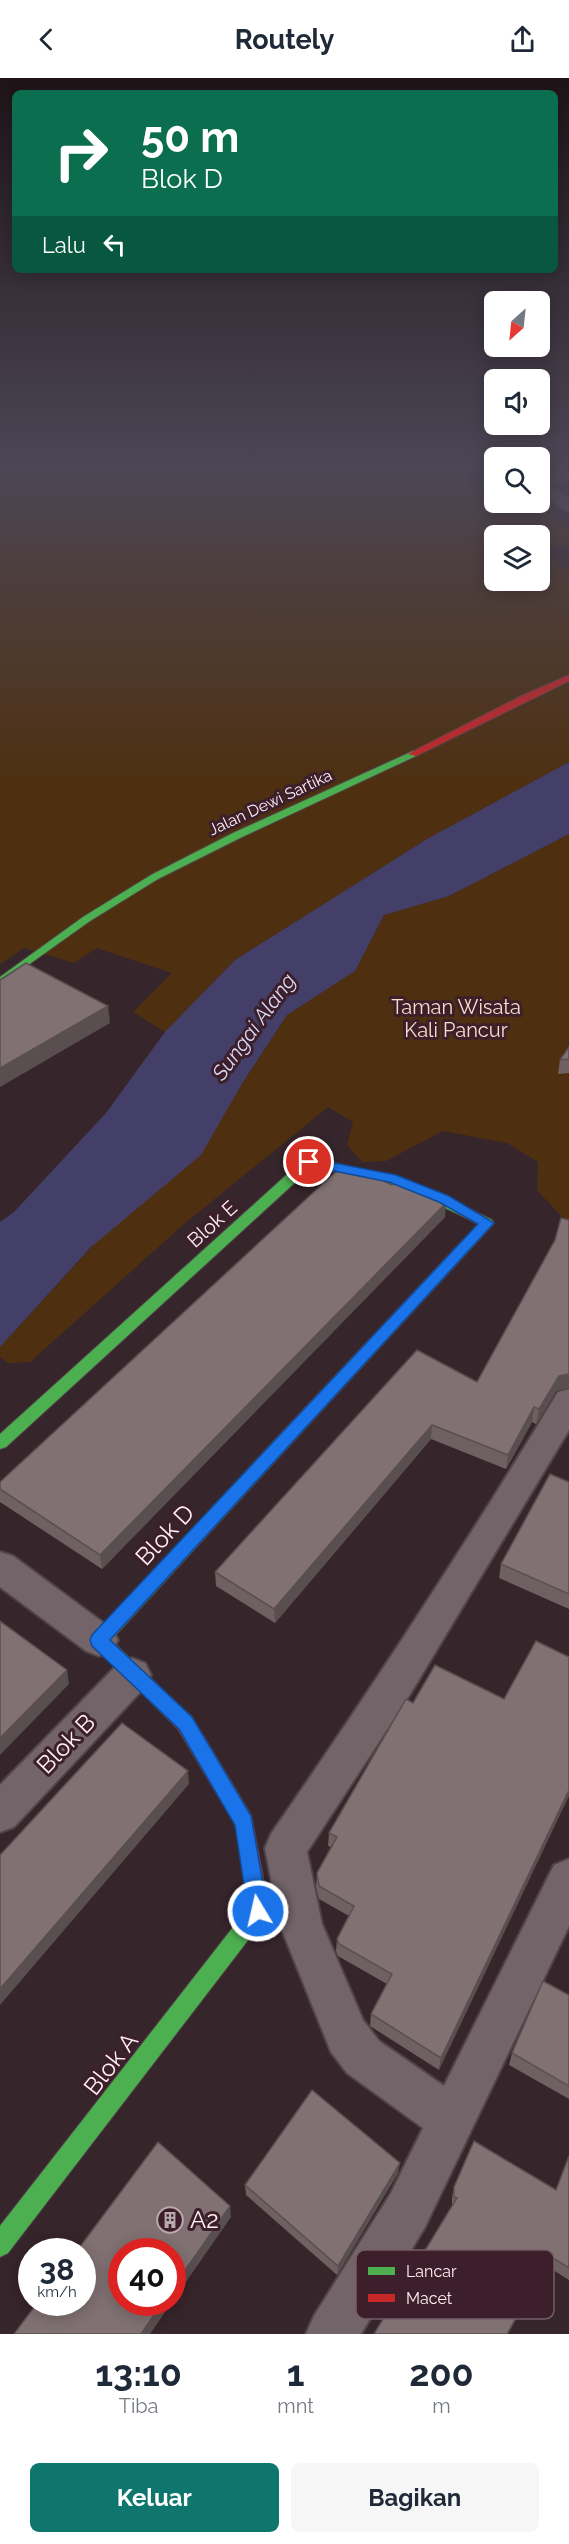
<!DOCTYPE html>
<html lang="id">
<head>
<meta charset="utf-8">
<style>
	:root { --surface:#fff; --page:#f6f6f7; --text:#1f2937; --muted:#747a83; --accent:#0f766e }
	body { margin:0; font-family:Raleway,sans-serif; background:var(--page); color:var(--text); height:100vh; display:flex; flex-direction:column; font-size:22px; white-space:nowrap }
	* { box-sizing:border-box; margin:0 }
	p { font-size:20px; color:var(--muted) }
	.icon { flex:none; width:33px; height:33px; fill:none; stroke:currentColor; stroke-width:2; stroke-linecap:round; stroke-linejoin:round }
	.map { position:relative; height:2256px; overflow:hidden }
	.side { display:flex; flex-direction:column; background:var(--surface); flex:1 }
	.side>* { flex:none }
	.top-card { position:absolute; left:12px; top:12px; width:546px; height:183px; border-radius:9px; box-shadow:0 3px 15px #0003; background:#0b6e4f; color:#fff; overflow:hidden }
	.needle { width:39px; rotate:207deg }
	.buttons { position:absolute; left:484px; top:213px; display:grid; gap:12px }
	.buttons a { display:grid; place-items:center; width:66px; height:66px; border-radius:9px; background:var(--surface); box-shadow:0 3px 15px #0003; font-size:30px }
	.speed { position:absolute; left:18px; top:2160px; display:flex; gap:12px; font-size:30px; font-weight:700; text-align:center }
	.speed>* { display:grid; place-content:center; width:78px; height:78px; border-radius:50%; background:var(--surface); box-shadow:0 3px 15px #0003; line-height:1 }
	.speed small { font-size:15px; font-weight:400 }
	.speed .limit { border:9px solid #d22; background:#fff; color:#111 }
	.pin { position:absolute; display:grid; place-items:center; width:51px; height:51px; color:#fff; margin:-26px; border:3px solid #fff; border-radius:50%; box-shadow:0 2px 6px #0007 }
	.me { position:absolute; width:66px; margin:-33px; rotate:351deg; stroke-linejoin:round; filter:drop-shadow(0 0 4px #0008) }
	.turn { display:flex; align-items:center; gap:21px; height:126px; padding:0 30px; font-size:27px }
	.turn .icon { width:78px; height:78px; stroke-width:2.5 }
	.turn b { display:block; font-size:42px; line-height:51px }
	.then { display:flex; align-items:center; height:57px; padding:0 30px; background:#0003; gap:12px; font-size:22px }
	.eta { display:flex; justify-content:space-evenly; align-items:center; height:102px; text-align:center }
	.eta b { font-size:36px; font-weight:700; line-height:42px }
	.action { display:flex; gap:12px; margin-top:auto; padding:12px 30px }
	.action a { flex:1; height:69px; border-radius:9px; background:var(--accent); color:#fff; font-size:24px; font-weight:700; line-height:69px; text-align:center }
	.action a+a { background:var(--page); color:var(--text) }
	header { display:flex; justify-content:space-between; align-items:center; height:78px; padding:0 30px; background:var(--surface); font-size:27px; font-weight:700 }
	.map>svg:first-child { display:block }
	.green { fill:#4e3011; fill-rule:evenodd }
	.water { fill:#443f68 }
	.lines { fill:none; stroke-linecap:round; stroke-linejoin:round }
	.street-casing { stroke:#514449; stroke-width:4 }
	.fast-casing { stroke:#514449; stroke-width:2 }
	.jam-casing { stroke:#514449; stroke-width:2 }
	.street { fill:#726469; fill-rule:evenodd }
	.fast { fill:#4caf50; fill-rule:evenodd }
	.jam { fill:#c62828; fill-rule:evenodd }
	.wall { fill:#6f6162 }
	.shaded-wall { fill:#5a4f50 }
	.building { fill:#817172; stroke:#5a4f50; stroke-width:1.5 }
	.route { fill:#1a73e8; stroke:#114b97; stroke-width:1.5 }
	.labels { text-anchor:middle; stroke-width:6; stroke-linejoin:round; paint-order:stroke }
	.far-street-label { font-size:16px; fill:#ffeef4; stroke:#3c1f2a }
	.park-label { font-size:20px; fill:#f7dec7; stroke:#3c1f2a }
	.street-label { font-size:20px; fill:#ffeef4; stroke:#3c1f2a }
	.water-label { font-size:21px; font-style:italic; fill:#dadaf8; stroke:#3c1f2a }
	.near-street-label { font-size:24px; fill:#ffeef4; stroke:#3c1f2a }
	.near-poi-label { font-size:24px; fill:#ffeef4; stroke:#3c1f2a; text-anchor:start }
	.key { fill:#3c1f2a; stroke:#765d67; stroke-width:1.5 }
	.key-label { font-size:16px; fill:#ffeef4 }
</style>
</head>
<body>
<header><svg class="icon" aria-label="back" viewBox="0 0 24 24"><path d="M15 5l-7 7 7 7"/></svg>Routely<svg class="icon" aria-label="share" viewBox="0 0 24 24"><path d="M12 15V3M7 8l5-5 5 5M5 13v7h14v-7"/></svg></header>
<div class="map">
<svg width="569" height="2256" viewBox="0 0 569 2256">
	<rect width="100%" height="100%" fill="#36252b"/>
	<g class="green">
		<path d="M0,390H458L471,405L495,404V424L538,425L549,437L569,452V468L543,471L569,495V684L427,761L235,882L165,954L133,934L172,895L97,870L74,885L24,870L0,886ZM495,458H540V502H495Z"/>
		<polygon points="569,756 569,1142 564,1141 537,1112 538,1084 507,1065 443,1053 386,1083 362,1084 347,1067 353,1044 328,1029 184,1146 30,1284 8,1285 0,1279 0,1269 243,1004 287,937 355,893 384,837 449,818"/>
	</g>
	<polygon class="water" points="569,684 569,756 449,818 384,837 355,893 287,937 243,1004 201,1077 91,1169 0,1269 0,1144 14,1134 106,1035 165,954 235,882 427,761"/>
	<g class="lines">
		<g class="street-casing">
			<g id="street">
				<polygon points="569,394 569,402 548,405 569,421 569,432 564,431 540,413 540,398"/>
				<path d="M569,1311V1352L409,1618L307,1774L322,1846L363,1942L379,1963L444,2008L554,1787L569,1781V1848L425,2149L361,2256H306L314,2238L391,2115L423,2050L347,1995L331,1974L280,1847L265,1770L271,1756C371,1611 467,1465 558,1314Z"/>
				<polygon points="0,1474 13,1478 112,1551 118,1562 112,1573 99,1578 86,1573 0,1509"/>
				<polygon points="132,1580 145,1585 151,1597 145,1609 14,1749 0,1754 0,1707 119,1585"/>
			</g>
		</g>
		<g class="fast-casing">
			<g id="fast">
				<polygon points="413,673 418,676 416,678 240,760 158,801 90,843 0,907 0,899 83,839 151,797 233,755"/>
				<path d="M309,1080C374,1091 433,1112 492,1142L494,1145L474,1167H464L462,1164L478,1146C425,1118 371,1099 312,1089L6,1369L0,1371V1356L304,1081Z"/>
				<polygon points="295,1345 301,1347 303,1351 301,1355 111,1562 163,1612 166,1618 163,1624 157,1626 151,1624 93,1567 90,1562 93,1557 289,1347"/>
				<path d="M253,1789L260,1792C265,1805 271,1827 265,1840L8,2175L0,2179V2148L248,1830L243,1799L246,1792Z"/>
			</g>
		</g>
		<g class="jam-casing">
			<g id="jam">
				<polygon points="569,597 569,603 416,678 408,676 519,619"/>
				<polygon points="469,1159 474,1161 476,1164 474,1167 301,1355 295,1357 289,1355 287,1351 289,1347 464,1161"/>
				<polygon points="157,1610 163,1612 192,1639 251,1737 263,1799 260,1806 253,1809 246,1806 235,1746 178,1651 151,1624 148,1618 151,1612"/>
			</g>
		</g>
		<use href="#street" class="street"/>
		<use href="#fast" class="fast"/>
		<use href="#jam" class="jam"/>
	</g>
	<g class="wall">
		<polygon points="569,969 569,995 558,996 560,982"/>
		<polygon points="445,1139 102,1491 0,1424 0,1404"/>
		<polygon points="477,1304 556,1313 536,1346 532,1344 506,1391 431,1361 275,1545 216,1508 215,1494"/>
		<polygon points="569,1404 569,1531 499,1500 501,1486"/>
		<polygon points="504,1621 439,1992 370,1948 371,1936 387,1906 338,1878 336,1873 337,1861 349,1838 319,1821 316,1808 317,1795 331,1769 328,1768 329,1755 413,1625"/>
		<polygon points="569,1917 569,2021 509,1987 512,1975"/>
		<polygon points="569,2078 569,2202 452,2128 452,2119 454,2109 556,2112"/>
		<polygon points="398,2095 337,2197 246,2117 245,2107"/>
	</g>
	<g class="shaded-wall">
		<polygon points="553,390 569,390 569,392 553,394"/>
		<polygon points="108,928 110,945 0,1009 0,990"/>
		<polygon points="446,1125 445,1139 102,1491 100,1477"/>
		<polygon points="569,1296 569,1310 556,1313 536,1346 539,1331 559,1298"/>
		<polygon points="534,1329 532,1344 506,1391 508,1377"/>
		<polygon points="432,1347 431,1361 275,1545 274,1531"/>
		<polygon points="67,1592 69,1606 0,1677 0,1660"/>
		<polygon points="188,1693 189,1706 0,1927 0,1911"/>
		<polygon points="569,1712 569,1718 439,1992 441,1980"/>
		<polygon points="400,2085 398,2095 337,2197 338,2188"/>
		<polygon points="230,2128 231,2139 172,2224 172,2211"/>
		<polygon points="550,2178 546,2188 508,2256 507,2256"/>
		<polygon points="163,2224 172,2224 150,2256 141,2256"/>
	</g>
	<g class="building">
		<polygon points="26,885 108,928 0,990 0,902"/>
		<polygon points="569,969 569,981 560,982"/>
		<polygon points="342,1088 362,1093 392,1107 396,1104 446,1125 100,1477 0,1411 0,1404"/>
		<polygon points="561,1140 569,1142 569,1296 559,1298 539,1331 534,1329 508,1377 432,1347 274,1531 215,1494 417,1272 477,1304 555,1162"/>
		<polygon points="550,1396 569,1404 569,1516 501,1486"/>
		<polygon points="0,1543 67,1592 0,1660"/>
		<polygon points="536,1563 569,1579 569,1712 441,1980 371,1936 392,1896 339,1866 337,1861 354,1828 319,1808 317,1795 337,1759 329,1755 406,1621 413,1625 435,1587 504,1621"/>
		<polygon points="122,1645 188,1693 0,1911 0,1777"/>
		<polygon points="543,1903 569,1917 569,2008 512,1975"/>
		<polygon points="312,2012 400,2085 338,2188 245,2107"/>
		<polygon points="474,2063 556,2112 569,2078 569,2190 550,2178 507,2256 374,2256 457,2120 454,2119 454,2109"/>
		<polygon points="158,2064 230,2128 172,2211 172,2174 122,2174 122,2224 163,2224 141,2256 14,2256 38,2224 82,2224 82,2174 76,2174"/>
	</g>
	<linearGradient id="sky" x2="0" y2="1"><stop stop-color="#1e1418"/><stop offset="0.55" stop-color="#4c4655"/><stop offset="1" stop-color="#4c4655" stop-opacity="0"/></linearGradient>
	<rect width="569" height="706" fill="url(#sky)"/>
	<polygon class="route" points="309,1080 396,1097 449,1118 494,1145 110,1562 192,1639 251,1738 268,1833 265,1840 258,1843 251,1840 248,1833 235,1747 179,1651 92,1568 90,1562 92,1557 478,1146 439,1124 389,1104 304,1087 302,1084"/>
	<defs>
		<g id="building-ring" transform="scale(1.35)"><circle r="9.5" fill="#3c1f2a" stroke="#b9a8ae" stroke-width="1.5"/><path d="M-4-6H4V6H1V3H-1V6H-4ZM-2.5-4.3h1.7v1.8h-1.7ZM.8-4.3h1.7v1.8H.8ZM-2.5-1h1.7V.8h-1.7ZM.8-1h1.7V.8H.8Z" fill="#b9a8ae"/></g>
	</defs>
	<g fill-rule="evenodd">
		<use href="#building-ring" x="170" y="2142"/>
	</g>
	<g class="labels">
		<g class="far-street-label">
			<text transform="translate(270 724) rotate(-25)" y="6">Jalan Dewi Sartika</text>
		</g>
		<g class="park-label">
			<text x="456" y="936">Taman Wisata<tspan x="456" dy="23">Kali Pancur</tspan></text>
		</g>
		<g class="street-label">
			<text transform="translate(212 1146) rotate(-42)" y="7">Blok E</text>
		</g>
		<g class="water-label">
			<text transform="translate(254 949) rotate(-54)" y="7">Sungai Alang</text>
		</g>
		<g class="near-street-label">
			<text transform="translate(165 1457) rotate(-47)" y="8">Blok D</text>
			<text transform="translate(66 1666) rotate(-46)" y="8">Blok B</text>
			<text transform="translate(111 1986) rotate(-52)" y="8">Blok A</text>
		</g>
		<g class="near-poi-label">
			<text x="190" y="2150">A2</text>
		</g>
	</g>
	<rect x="356" y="2172" width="198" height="69" rx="9" class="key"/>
	<rect x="368" y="2189" width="27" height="8" fill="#4caf50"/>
	<rect x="368" y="2216" width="27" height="8" fill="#c62828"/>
	<g class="key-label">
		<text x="406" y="2199">Lancar</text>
		<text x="406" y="2226">Macet</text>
	</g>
</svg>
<div class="buttons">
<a><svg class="needle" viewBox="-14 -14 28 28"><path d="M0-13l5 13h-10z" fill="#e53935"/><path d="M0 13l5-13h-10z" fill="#747a83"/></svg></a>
<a><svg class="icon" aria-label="sound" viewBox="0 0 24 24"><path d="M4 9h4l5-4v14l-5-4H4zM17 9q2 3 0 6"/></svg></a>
<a><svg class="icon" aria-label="search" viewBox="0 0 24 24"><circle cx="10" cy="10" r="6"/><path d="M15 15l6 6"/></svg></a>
<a><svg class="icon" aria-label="layers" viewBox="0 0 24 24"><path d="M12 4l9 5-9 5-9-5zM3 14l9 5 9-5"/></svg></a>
</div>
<div class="speed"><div>38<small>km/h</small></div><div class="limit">40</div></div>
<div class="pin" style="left:309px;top:1084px;background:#d93025"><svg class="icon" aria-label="arrive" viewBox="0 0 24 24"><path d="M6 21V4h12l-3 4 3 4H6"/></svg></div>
<svg class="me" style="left:258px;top:1833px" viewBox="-20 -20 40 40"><circle r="17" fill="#1a73e8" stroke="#fff" stroke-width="3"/><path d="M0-11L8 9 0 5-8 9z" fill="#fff"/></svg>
<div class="top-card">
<div class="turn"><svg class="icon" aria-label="right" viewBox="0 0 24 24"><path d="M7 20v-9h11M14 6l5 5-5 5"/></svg><div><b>50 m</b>Blok D</div></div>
<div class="then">Lalu<svg class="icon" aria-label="left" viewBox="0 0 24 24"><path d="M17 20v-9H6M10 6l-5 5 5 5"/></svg></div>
</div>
</div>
<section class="side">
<div class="eta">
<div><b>13:10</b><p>Tiba</p></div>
<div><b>1</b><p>mnt</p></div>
<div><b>200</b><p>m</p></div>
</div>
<div class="action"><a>Keluar</a><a>Bagikan</a></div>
</section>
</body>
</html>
